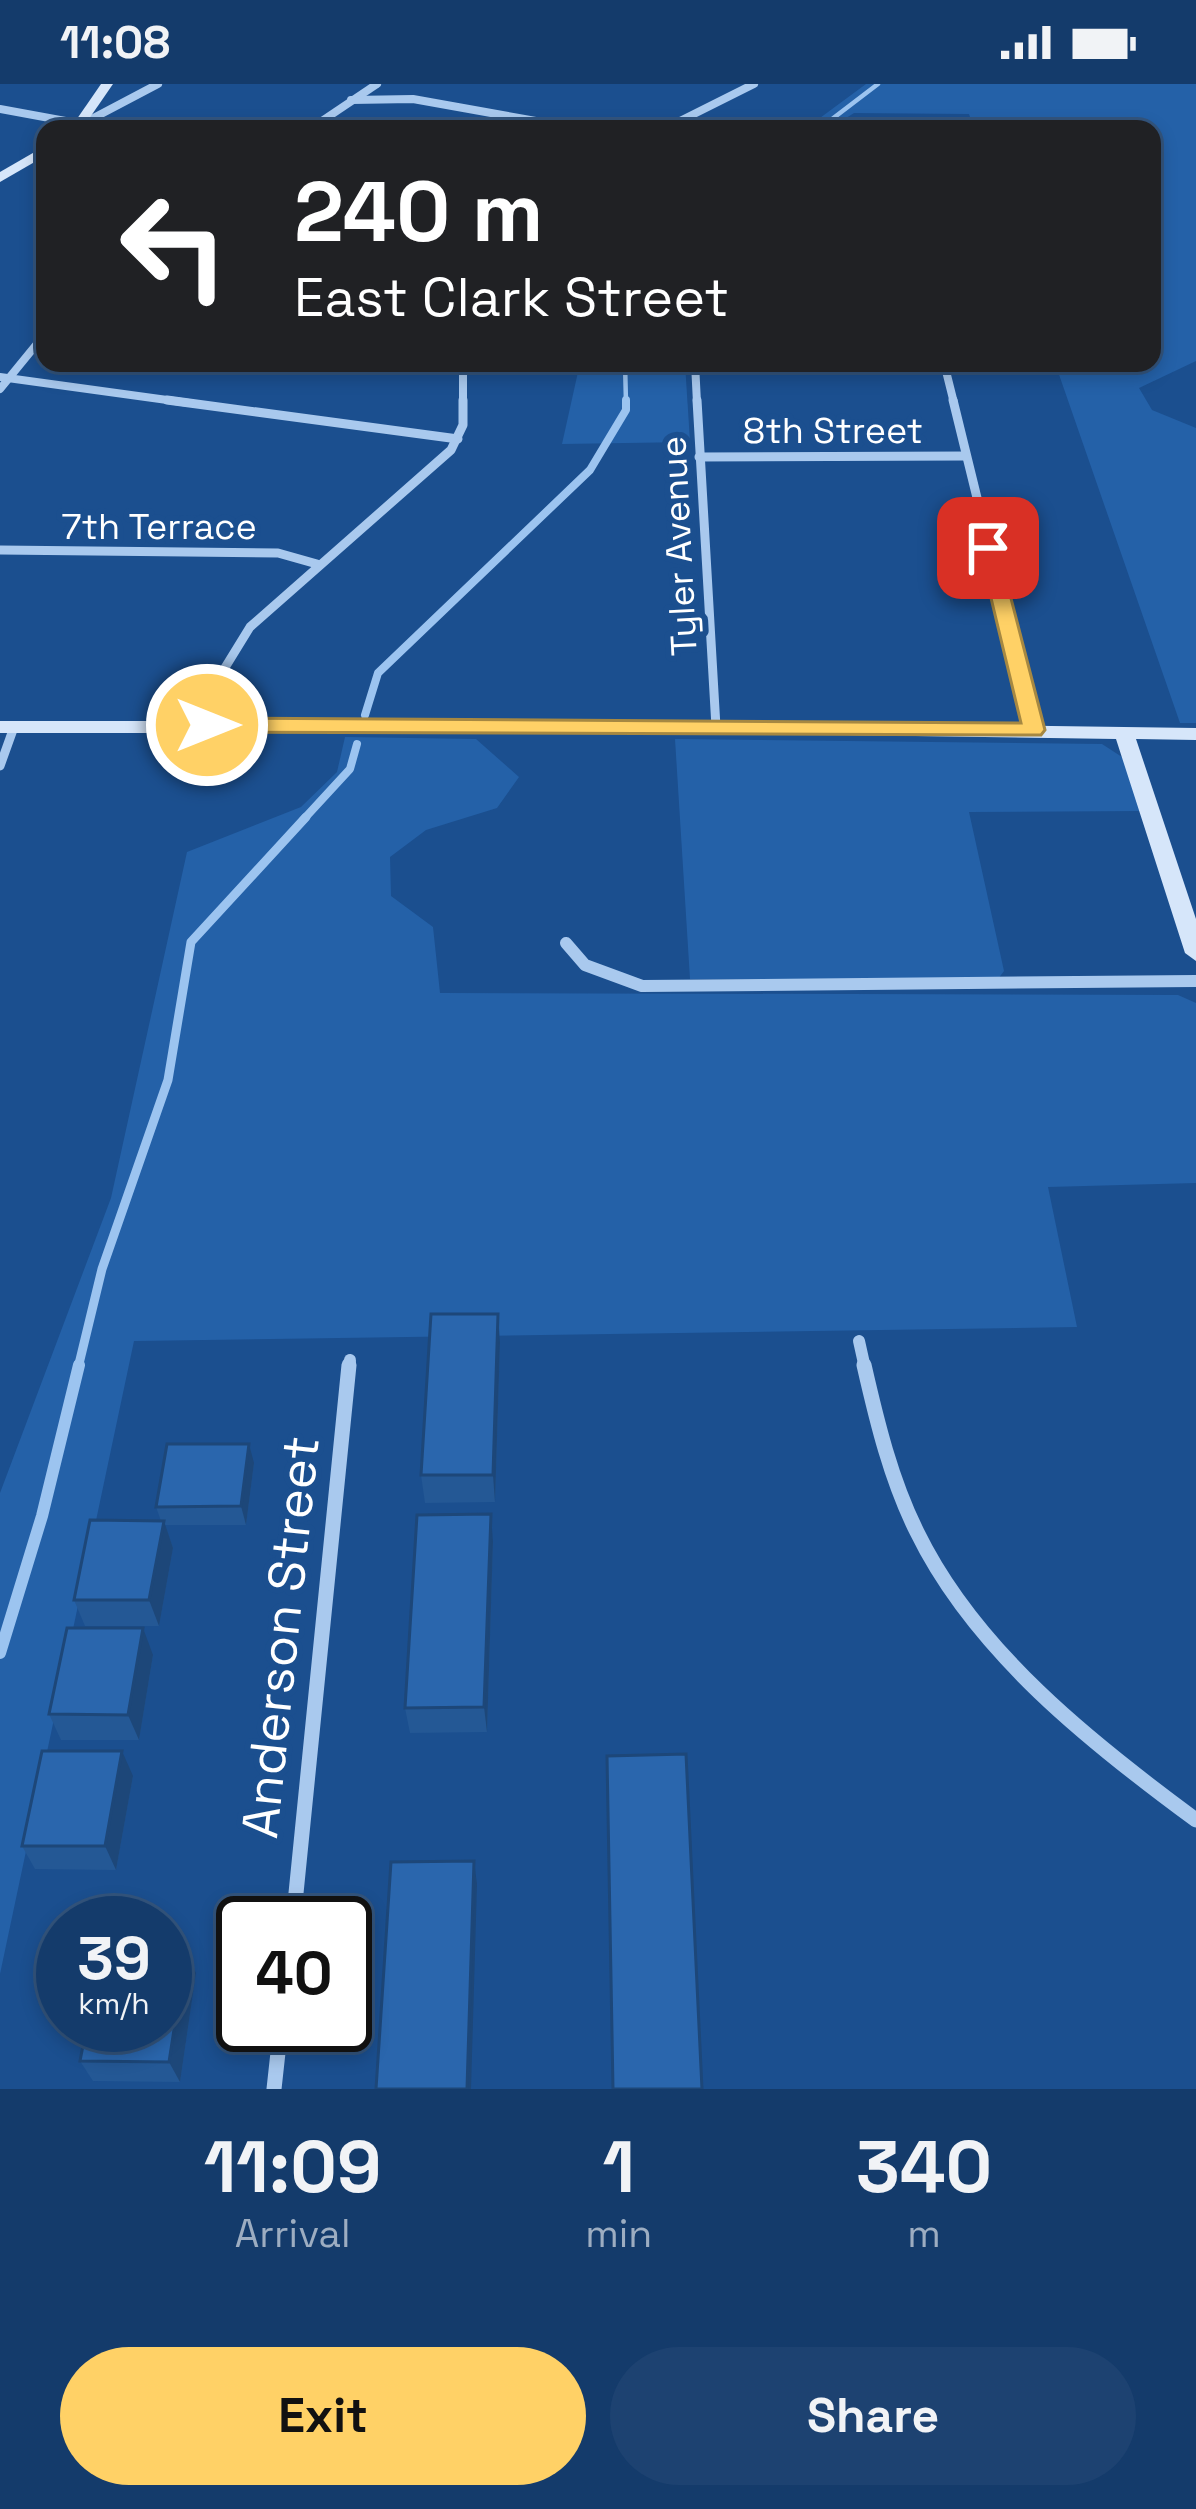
<!DOCTYPE html>
<html lang="en">
<head>
<meta charset="utf-8">
<style>
	:root { --surface:#143b6b; --page:#1d4271; --text:#f1f3f6; --muted:#9dadc1; --line:#33557e; --accent:#ffd166 }
	body { margin:0; font-family:"Space Grotesk",sans-serif; background:var(--page); color:var(--text); height:100vh; display:flex; flex-direction:column; font-size:45px; white-space:nowrap }
	* { box-sizing:border-box; margin:0 }
	p { font-size:39px; color:var(--muted) }
	.icon { flex:none; width:66px; height:66px; fill:none; stroke:currentColor; stroke-width:2; stroke-linecap:round; stroke-linejoin:round }
	.map { position:relative; height:2005px; overflow:hidden }
	.details { display:flex; flex-direction:column; background:var(--surface); flex:1 }
	.details>* { flex:none }
	.top-card { position:absolute; left:36px; top:36px; width:1125px; height:252px; border-radius:24px; box-shadow:0 6px 18px #0003,0 0 0 3px var(--line); background:#202124; color:#fff; overflow:hidden }
	.speed { position:absolute; left:36px; top:1812px; display:flex; gap:24px; font-size:60px; font-weight:700; text-align:center }
	.speed>* { display:grid; place-content:center; width:156px; height:156px; border-radius:50%; background:var(--surface); box-shadow:0 6px 18px #0003,0 0 0 3px var(--line); line-height:1 }
	.speed small { font-size:30px; font-weight:400 }
	.speed .limit { border:6px solid #111; border-radius:18px; background:#fff; color:#111 }
	.pin { position:absolute; display:grid; place-items:center; width:102px; height:102px; color:#fff; margin:-51px; border-radius:24px; box-shadow:0 6px 18px #0006 }
	.me { position:absolute; width:132px; margin:-66px; rotate:90deg; stroke-linejoin:round; filter:drop-shadow(0 0 9px #0008) }
	.turn { display:flex; align-items:center; gap:42px; height:252px; padding:0 60px; font-size:54px }
	.turn .icon { width:156px; height:156px; stroke-width:2.5 }
	.turn b { display:block; font-size:84px; line-height:102px }
	.eta { display:flex; justify-content:space-evenly; align-items:center; height:204px; text-align:center }
	.eta b { font-size:72px; font-weight:800; line-height:84px }
	.cta { display:flex; gap:24px; margin-top:auto; padding:24px 60px }
	.cta a { flex:1; height:138px; border-radius:72px; background:var(--accent); color:#111; font-size:48px; font-weight:800; line-height:138px; text-align:center }
	.cta a+a { background:var(--page); color:var(--text) }
	.status { display:flex; justify-content:space-between; align-items:center; height:84px; padding:0 60px; background:var(--surface); direction:ltr }
	.status svg { height:33px; fill:currentColor }
	.map>svg:first-child { display:block }
	.green { fill:#2461a8 }
	.lines { fill:none; stroke-linecap:round; stroke-linejoin:round }
	.stream-far3 { stroke:#9cc4f0; stroke-width:4.5 }
	.stream-far2 { stroke:#9cc4f0; stroke-width:8 }
	.stream-far1 { stroke:#9cc4f0; stroke-width:9 }
	.stream { stroke:#9cc4f0; stroke-width:12 }
	.street-far3 { stroke:#a9c9ee; stroke-width:8 }
	.street-far2 { stroke:#a9c9ee; stroke-width:9 }
	.street-far1 { stroke:#a9c9ee; stroke-width:12 }
	.street { stroke:#a9c9ee; stroke-width:15 }
	.secondary { fill:#d6e6fa; fill-rule:evenodd }
	.wall { fill:#245895 }
	.shaded-wall { fill:#1d4779 }
	.building { fill:#2a66ad; stroke:#1d4779; stroke-width:3 }
	.route { fill:#ffd166; stroke:#a68842; stroke-width:3 }
	.labels { text-anchor:middle; stroke-width:12; stroke-linejoin:round; paint-order:stroke }
	.far-street-label { font-size:36px; fill:#fff; stroke:#1b4f8f }
	.near-street-label { font-size:51px; fill:#fff; stroke:#1b4f8f }
</style>
</head>
<body>
<div class="status"><b>11:08</b><svg viewBox="0 0 49 12"><path d="M0 12V9h3v3zM5 12V6h3v6zM10 12V3h3v9zM15 12V0h3v12zM26 1h20v11H26zM47 4h2v5h-2z"/></svg></div>
<div class="map">
<svg width="1196" height="2005" viewBox="0 0 1196 2005">
	<rect width="100%" height="100%" fill="#1b4f8f"/>
	<g class="green">
		<polygon points="866,0 1196,0 1196,277 1139,304 1152,326 1196,344 1196,639 1180,639 1055,279 1152,279 1152,45 974,45 969,30 854,29 829,45 805,45"/>
		<polygon points="580,279 685,279 690,358 562,360"/>
		<polygon points="345,653 476,655 519,693 497,724 426,746 390,773 391,812 433,843 440,909 1178,911 1196,919 1196,1099 1048,1103 1077,1243 134,1257 0,1890 0,1409 111,1114 187,768 301,723 337,688"/>
		<polygon points="675,655 1102,660 1122,673 1142,727 969,728 1004,887 998,895 690,895"/>
	</g>
	<g class="lines">
		<g class="stream-far3">
			<polyline points="819,45 878,0"/>
			<polyline points="625,279 626,319"/>
		</g>
		<g class="stream-far2">
			<polyline points="365,631 378,589 590,386 626,326 626,316"/>
			<polyline points="303,736 350,685 357,660"/>
		</g>
		<polyline class="stream-far1" points="78,1284 102,1185 168,996 191,858 306,733"/>
		<polyline class="stream" points="0,1569 42,1432 79,1281"/>
		<g class="street-far3">
			<polyline points="351,16 413,15 581,45"/>
			<polyline points="0,25 109,45"/>
			<polyline points="84,39 158,0"/>
			<polyline points="310,45 377,0"/>
			<polyline points="664,45 754,0"/>
			<polyline points="463,279 463,319"/>
			<polyline points="695,279 697,319"/>
			<polyline points="944,279 954,319"/>
			<polyline points="0,293 189,319"/>
			<polyline points="0,305 45,250"/>
		</g>
		<g class="street-far2">
			<polyline points="167,316 458,355"/>
			<polyline points="697,316 716,643"/>
			<polyline points="953,316 1034,646"/>
			<polyline points="699,373 966,372"/>
			<polyline points="0,466 278,469 317,480"/>
			<polyline points="207,641 218,595 250,543 451,366 463,341 463,316"/>
			<polyline points="0,682 14,643"/>
		</g>
		<g class="street-far1">
			<polyline points="566,859 585,881 642,902 1196,897"/>
			<polyline points="859,1257 865,1284"/>
			<polyline points="349,1284 350,1276"/>
		</g>
		<g class="street">
			<path d="M864,1281C877,1338 891,1396 917,1448C975,1567 1091,1659 1196,1736"/>
			<polyline points="293,1839 349,1281"/>
			<polyline points="274,2005 281,1941"/>
		</g>
		<g class="secondary">
			<polygon points="101,0 113,0 82,45 70,45"/>
			<polygon points="45,62 45,72 0,98 0,88"/>
			<polygon points="0,637 716,637 1196,644 1196,656 1136,655 1196,835 1196,877 1185,869 1116,655 716,649 0,649"/>
		</g>
	</g>
	<g class="wall">
		<polygon points="500,1259 495,1418 425,1419 421,1391"/>
		<polygon points="254,1379 246,1441 165,1441 173,1464 159,1542 85,1542 74,1516 161,1437 156,1423"/>
		<polygon points="493,1458 487,1648 410,1649 405,1624"/>
		<polygon points="153,1571 139,1656 61,1656 49,1630"/>
		<polygon points="133,1692 116,1786 35,1785 22,1762"/>
		<polygon points="196,1889 180,1998 93,1997 80,1977"/>
	</g>
	<g class="shaded-wall">
		<polygon points="498,1230 500,1259 495,1418 493,1391"/>
		<polygon points="249,1360 254,1379 246,1441 241,1422"/>
		<polygon points="491,1430 493,1458 487,1648 484,1623"/>
		<polygon points="164,1437 173,1464 159,1542 149,1516"/>
		<polygon points="143,1544 153,1571 139,1656 128,1631"/>
		<polygon points="122,1667 133,1692 116,1786 105,1762"/>
		<polygon points="474,1777 477,1800 471,2005 467,2005"/>
		<polygon points="186,1868 196,1889 180,1998 169,1978"/>
	</g>
	<g class="building">
		<polygon points="431,1230 498,1230 493,1391 421,1391"/>
		<polygon points="167,1360 249,1360 241,1422 156,1423"/>
		<polygon points="491,1430 484,1623 405,1624 417,1431"/>
		<polygon points="90,1436 164,1437 149,1516 74,1516"/>
		<polygon points="67,1544 143,1544 128,1631 49,1630"/>
		<polygon points="42,1667 122,1667 105,1762 22,1762"/>
		<polygon points="686,1670 702,2005 613,2005 607,1672"/>
		<polygon points="474,1777 467,2005 376,2005 391,1778"/>
		<polygon points="165,1868 186,1868 169,1978 80,1977 87,1941 165,1941"/>
	</g>
	<polygon class="route" points="988,458 998,464 1045,646 1041,651 207,648 196,641 207,634 1021,639 979,464"/>
	<g class="labels">
		<g class="far-street-label">
			<text x="833" y="359">8th Street</text>
			<text x="159" y="455">7th Terrace</text>
			<text transform="translate(678 462) rotate(-93)" y="13">Tyler Avenue</text>
		</g>
		<g class="near-street-label">
			<text transform="translate(280 1553) rotate(-84)" y="18">Anderson Street</text>
		</g>
	</g>
</svg>
<div class="speed"><div>39<small>km/h</small></div><div class="limit">40</div></div>
<div class="pin" style="left:988px;top:464px;background:#d93025"><svg class="icon" aria-label="arrive" viewBox="0 0 24 24"><path d="M6 21V4h12l-3 4 3 4H6"/></svg></div>
<svg class="me" style="left:207px;top:641px" viewBox="-20 -20 40 40"><circle r="17" fill="#ffd166" stroke="#fff" stroke-width="3"/><path d="M0-11L8 9 0 5-8 9z" fill="#fff"/></svg>
<div class="top-card">
<div class="turn"><svg class="icon" aria-label="left" viewBox="0 0 24 24"><path d="M17 20v-9H6M10 6l-5 5 5 5"/></svg><div><b>240 m</b>East Clark Street</div></div>
</div>
</div>
<section class="details">
<div class="eta">
<div><b>11:09</b><p>Arrival</p></div>
<div><b>1</b><p>min</p></div>
<div><b>340</b><p>m</p></div>
</div>
<div class="cta"><a>Exit</a><a>Share</a></div>
</section>
</body>
</html>
